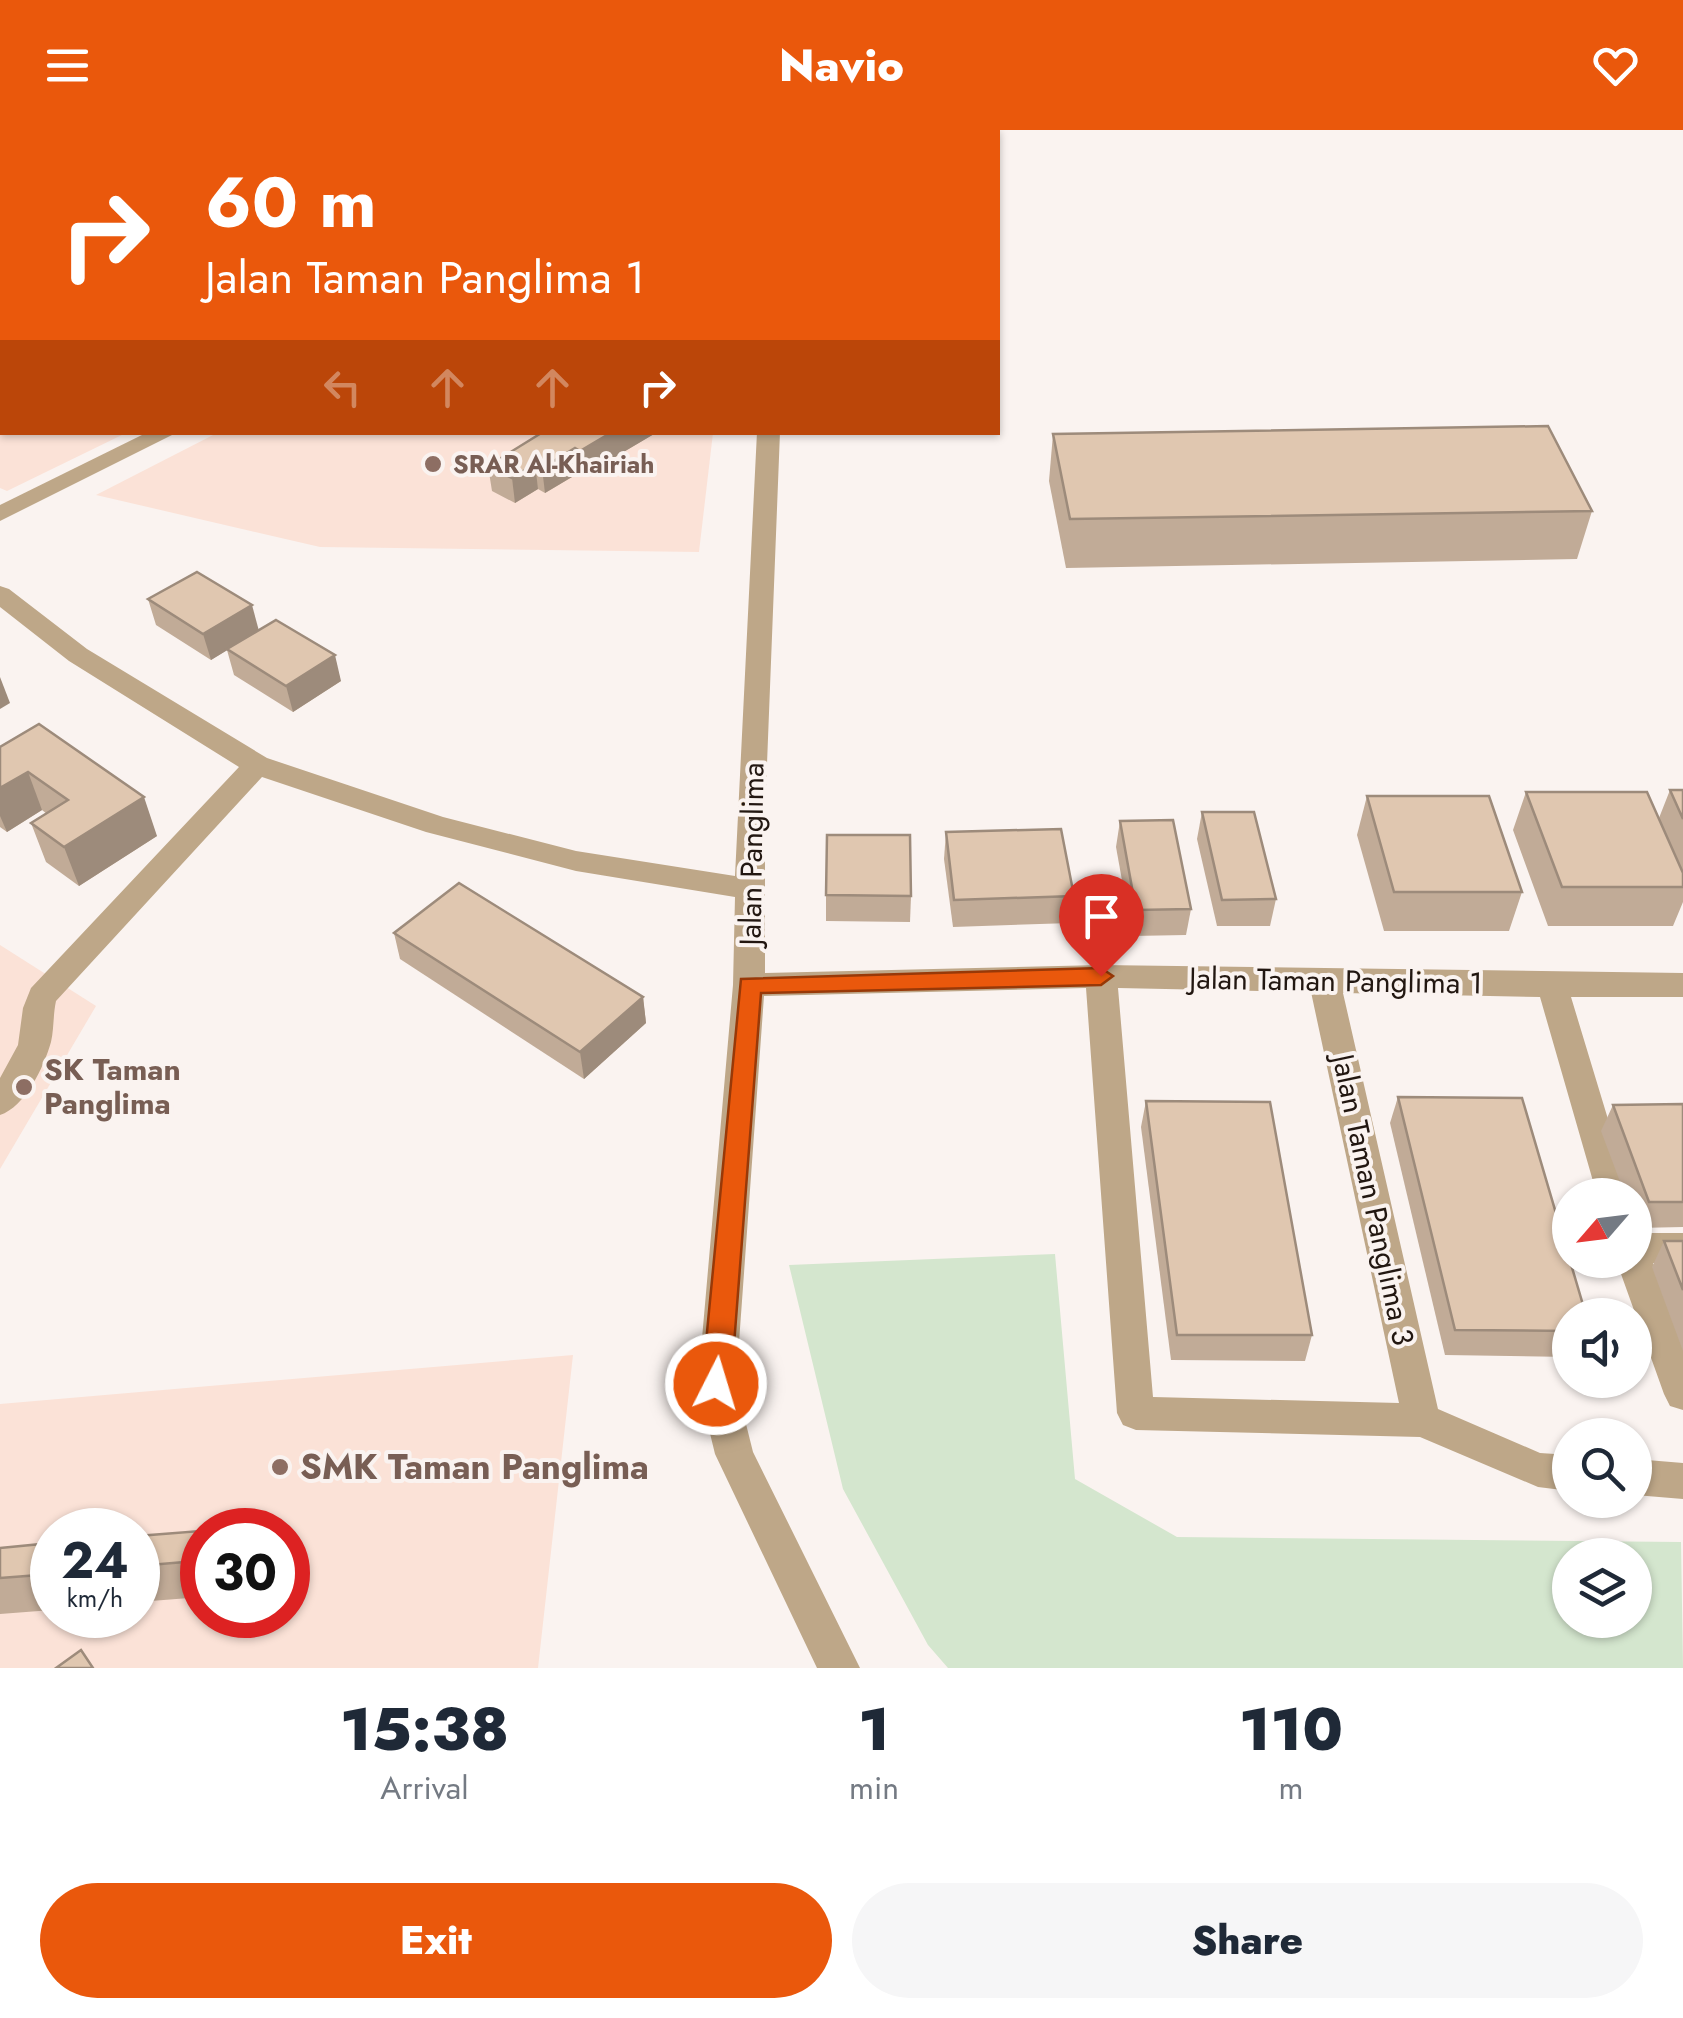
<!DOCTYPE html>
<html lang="en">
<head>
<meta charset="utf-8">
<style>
	:root { --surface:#fff; --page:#f6f6f7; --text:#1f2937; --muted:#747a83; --accent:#ea580c }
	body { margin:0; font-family:Jost,sans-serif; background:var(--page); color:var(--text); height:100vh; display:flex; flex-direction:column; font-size:38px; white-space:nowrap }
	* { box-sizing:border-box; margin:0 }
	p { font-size:32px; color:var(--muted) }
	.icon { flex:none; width:55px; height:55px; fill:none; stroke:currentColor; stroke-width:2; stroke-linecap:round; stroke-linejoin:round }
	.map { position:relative; height:1538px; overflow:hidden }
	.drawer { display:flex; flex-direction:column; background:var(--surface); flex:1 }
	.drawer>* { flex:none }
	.hud { position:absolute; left:0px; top:0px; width:1000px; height:305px; box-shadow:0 2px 8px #0004; background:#ea580c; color:#fff; overflow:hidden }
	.needle { width:65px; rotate:242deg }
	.fabs { position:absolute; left:1552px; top:1048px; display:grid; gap:20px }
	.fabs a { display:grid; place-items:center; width:100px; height:100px; border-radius:50%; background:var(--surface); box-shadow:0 2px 8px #0004; font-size:50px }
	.speed { position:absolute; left:30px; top:1378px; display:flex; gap:20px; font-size:50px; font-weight:700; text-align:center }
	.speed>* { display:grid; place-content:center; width:130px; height:130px; border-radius:50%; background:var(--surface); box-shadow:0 2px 8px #0004; line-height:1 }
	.speed small { font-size:25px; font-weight:400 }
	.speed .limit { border:15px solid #d22; background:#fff; color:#111 }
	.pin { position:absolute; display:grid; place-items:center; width:85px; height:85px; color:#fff; margin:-102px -42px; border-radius:50% 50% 50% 0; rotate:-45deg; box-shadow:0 0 10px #0007 }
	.pin .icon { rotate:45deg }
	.me { position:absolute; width:110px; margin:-55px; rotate:5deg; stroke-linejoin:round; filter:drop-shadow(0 0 8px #0008) }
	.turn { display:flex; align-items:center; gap:35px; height:210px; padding:0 40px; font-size:45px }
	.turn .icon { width:130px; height:130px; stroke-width:2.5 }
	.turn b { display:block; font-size:70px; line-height:85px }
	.lanes { display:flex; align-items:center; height:95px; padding:0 40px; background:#0003; justify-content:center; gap:50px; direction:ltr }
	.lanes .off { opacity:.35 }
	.eta { display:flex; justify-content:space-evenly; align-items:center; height:170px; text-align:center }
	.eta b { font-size:60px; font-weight:800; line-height:70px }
	.cta { display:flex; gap:20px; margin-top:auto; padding:20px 40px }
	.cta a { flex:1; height:115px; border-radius:60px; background:var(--accent); color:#fff; font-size:40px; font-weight:800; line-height:115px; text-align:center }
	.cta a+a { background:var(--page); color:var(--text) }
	header { display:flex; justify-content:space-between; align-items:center; height:130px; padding:0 40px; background:var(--accent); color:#fff; font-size:45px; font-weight:800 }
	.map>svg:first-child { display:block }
	.built { fill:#fbe2d7; fill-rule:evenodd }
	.green { fill:#d4e6ce; fill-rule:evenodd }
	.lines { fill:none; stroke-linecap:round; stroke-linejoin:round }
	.minor { fill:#bea788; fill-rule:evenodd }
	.wall { fill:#c1ab97 }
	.shaded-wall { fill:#9d8b7b }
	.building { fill:#e0c7b0; stroke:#9d8b7b; stroke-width:2.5 }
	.route { fill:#ea580c; stroke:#983908; stroke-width:2.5 }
	.education-dot { fill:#8d6e63; stroke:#faf3f0; stroke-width:4 }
	.labels { text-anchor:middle; stroke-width:8; stroke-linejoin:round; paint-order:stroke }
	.far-education-label { font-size:25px; font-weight:bold; fill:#785e54; stroke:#faf3f0; text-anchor:start }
	.street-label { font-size:30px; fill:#221711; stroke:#faf3f0 }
	.education-label { font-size:30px; font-weight:bold; fill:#785e54; stroke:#faf3f0; text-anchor:start }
	.near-education-label { font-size:35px; font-weight:bold; fill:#785e54; stroke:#faf3f0; text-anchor:start }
</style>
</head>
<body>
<header><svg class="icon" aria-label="menu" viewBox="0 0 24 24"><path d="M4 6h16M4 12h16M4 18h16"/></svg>Navio<svg class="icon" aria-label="heart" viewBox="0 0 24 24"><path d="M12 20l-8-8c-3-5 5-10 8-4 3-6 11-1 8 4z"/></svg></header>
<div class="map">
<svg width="1683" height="1538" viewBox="0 0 1683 1538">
	<rect width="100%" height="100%" fill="#faf3f0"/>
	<g class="built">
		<polygon points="0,0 738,0 2,2 2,302 126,303 7,361 0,358"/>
		<polygon points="217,303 713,303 699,422 320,417 96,365"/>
		<polygon points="0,815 96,876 0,1039"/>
		<path d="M573,1225L538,1538H0V1274ZM52,1400H138V1485H52ZM202,1400H288V1485H202Z"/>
	</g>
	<g class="green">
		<polygon points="446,0 452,2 6,1 10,0"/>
		<path d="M1055,1124L1075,1349L1177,1407L1681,1412L1683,1538H948L928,1515L843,1359L789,1135ZM1570,1425H1635V1490H1570Z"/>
	</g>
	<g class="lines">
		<g class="minor">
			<polygon points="476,0 499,0 500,2 477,2"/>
			<polygon points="874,0 895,0 896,2 875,2"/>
			<polygon points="148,302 178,302 0,391 0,375"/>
			<path d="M757,302H780L765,685V843L1101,835L1683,843V867H1571L1631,1065H1597L1540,867L1343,863L1438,1279L1540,1323L1570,1325V1361L1538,1357L1420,1307L1136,1300L1123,1295L1117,1283L1086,858L764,866L736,1254L753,1322L860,1538H817L715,1324L698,1254L733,855L735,767L576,741L426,702L262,647L56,871C53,885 54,899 51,912C44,937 25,977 0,985V948L18,915L23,878L31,858L239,637L69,531L0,477V456L9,459L87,519L267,628L443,687L576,721L735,746ZM1118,858L1311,862L1399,1273L1153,1267Z"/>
			<polygon points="1635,1103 1683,1103 1683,1133 1653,1133 1683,1214 1683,1280 1670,1276 1664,1264 1616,1130 1635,1130"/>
			<polygon points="1635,1329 1683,1333 1683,1369 1635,1365"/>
		</g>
	</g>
	<g class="wall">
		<polygon points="2,109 2,243 0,241 0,110"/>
		<polygon points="654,304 583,346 577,344 545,363 538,359 515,373 492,361 488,336"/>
		<polygon points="1053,304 1592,381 1577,429 1066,438 1049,351"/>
		<polygon points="148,469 259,500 341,551 293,582 234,545 227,520 211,530 156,495"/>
		<polygon points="0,617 157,706 79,756 46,732 31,693 47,684 42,680 7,702 0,697"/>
		<polygon points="1670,660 1683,660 1683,772 1673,796 1548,796 1513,700 1526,662 1659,688"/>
		<polygon points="1367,666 1522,762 1509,801 1384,801 1357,705"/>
		<polygon points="1202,682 1276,769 1270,796 1217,796 1197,709"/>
		<polygon points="1120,691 1191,779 1186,805 1132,806 1116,717"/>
		<polygon points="946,702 1074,766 1071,793 953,797 944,729"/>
		<polygon points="826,765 911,766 910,792 826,791"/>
		<polygon points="394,803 643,867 646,893 584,949 400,829"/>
		<polygon points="1398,967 1570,1185 1570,1227 1445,1225 1390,993"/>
		<polygon points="1146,971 1312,1205 1305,1231 1171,1230 1141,997"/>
		<polygon points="1683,974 1683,1097 1637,1098 1635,1093 1635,1065 1625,1065 1601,1001 1613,975"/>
		<polygon points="1664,1111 1683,1111 1683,1221 1652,1137"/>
		<polygon points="200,1401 202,1407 202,1467 138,1472 138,1406"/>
		<polygon points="52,1413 52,1480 0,1484 0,1418"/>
	</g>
	<g class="shaded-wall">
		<polygon points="612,302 654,304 583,346 580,321"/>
		<polygon points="575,318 577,344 545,363 542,338"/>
		<polygon points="535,334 538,359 515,373 512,348"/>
		<polygon points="252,475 259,501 211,530 203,504"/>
		<polygon points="335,525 341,551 293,582 286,556"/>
		<polygon points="0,547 10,573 0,579"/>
		<polygon points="28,642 42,680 7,702 0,686 0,658"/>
		<polygon points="144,667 157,706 79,756 64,717"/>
		<polygon points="643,867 646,893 584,949 580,922"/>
		<polygon points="200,1401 202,1407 202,1446 196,1431"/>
	</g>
	<g class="building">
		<polygon points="2,109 2,205 0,204 0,110"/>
		<polygon points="1548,296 1592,381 1070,389 1053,304"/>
		<polygon points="543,302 612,302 580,321 575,318 542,338 535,334 512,348 488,336"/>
		<polygon points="197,442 252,475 203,504 148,469"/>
		<polygon points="276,490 335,525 286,556 227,519"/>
		<polygon points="39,594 144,667 64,717 31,693 68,670 28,642 0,658 0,617"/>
		<polygon points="1670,660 1683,660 1683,689"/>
		<polygon points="1526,662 1647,662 1683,743 1683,757 1562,757"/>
		<polygon points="1367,666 1489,666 1522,762 1394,762"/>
		<polygon points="1202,682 1254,682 1276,769 1222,770"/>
		<polygon points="1173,690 1191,779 1136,780 1120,691"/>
		<polygon points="1061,699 1074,766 954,770 946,702"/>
		<polygon points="827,705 910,705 911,766 826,765"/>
		<polygon points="459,753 643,867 580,922 394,803"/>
		<polygon points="1398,967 1522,968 1586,1185 1570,1185 1570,1201 1455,1200"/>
		<polygon points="1146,971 1270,972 1312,1205 1177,1205"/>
		<polygon points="1683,974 1683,1072 1649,1072 1613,975"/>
		<polygon points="1664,1111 1683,1111 1683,1160"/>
		<polygon points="200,1401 196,1431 138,1436 138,1406"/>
		<polygon points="52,1413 52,1444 0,1448 0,1418"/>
		<polygon points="81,1520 93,1538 56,1538"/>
	</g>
	<polygon class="route" points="1101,838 1113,846 1101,855 761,863 731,1254 726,1262 716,1266 707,1262 702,1254 741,849"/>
	<g class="education-dot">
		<circle cx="433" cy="334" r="10"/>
		<circle cx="24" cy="957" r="10"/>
		<circle cx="280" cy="1337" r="10"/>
	</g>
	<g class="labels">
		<g class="far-education-label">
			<text x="453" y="343">SRAR Al-Khairiah</text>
		</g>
		<g class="street-label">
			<text transform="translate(752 724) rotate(-89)" y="10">Jalan Panglima</text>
			<text transform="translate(1336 851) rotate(1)" y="10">Jalan Taman Panglima 1</text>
			<text transform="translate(1373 1070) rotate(78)" y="10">Jalan Taman Panglima 3</text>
		</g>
		<g class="education-label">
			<text x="44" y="950">SK Taman<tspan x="44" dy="34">Panglima</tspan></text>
		</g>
		<g class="near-education-label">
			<text x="300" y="1349">SMK Taman Panglima</text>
		</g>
	</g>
</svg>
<div class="fabs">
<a><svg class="needle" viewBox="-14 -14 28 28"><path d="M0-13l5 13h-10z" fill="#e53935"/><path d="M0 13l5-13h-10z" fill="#747a83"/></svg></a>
<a><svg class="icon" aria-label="sound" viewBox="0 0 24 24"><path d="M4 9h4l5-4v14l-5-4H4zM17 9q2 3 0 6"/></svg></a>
<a><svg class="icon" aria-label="search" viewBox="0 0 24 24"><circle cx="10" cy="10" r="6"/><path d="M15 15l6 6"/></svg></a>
<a><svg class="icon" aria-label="layers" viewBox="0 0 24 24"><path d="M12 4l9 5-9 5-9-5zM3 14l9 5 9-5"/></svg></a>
</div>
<div class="speed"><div>24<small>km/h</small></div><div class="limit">30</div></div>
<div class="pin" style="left:1101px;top:846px;background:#d93025"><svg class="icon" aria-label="arrive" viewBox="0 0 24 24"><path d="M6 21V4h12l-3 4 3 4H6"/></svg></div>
<svg class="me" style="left:716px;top:1254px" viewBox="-20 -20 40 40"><circle r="17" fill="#ea580c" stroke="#fff" stroke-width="3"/><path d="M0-11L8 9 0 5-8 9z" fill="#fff"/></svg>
<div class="hud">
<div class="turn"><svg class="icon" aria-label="right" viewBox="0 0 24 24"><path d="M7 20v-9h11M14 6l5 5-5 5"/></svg><div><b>60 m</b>Jalan Taman Panglima 1</div></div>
<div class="lanes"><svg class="icon off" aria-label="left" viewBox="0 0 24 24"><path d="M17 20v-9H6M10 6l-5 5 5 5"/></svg><svg class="icon off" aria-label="ahead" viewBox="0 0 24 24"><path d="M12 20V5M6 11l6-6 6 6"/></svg><svg class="icon off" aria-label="ahead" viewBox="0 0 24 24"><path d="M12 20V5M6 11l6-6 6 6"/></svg><svg class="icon" aria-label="right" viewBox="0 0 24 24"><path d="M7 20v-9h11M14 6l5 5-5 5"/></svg></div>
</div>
</div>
<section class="drawer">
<div class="eta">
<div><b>15:38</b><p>Arrival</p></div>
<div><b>1</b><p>min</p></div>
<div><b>110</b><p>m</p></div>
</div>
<div class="cta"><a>Exit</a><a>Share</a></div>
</section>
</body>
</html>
